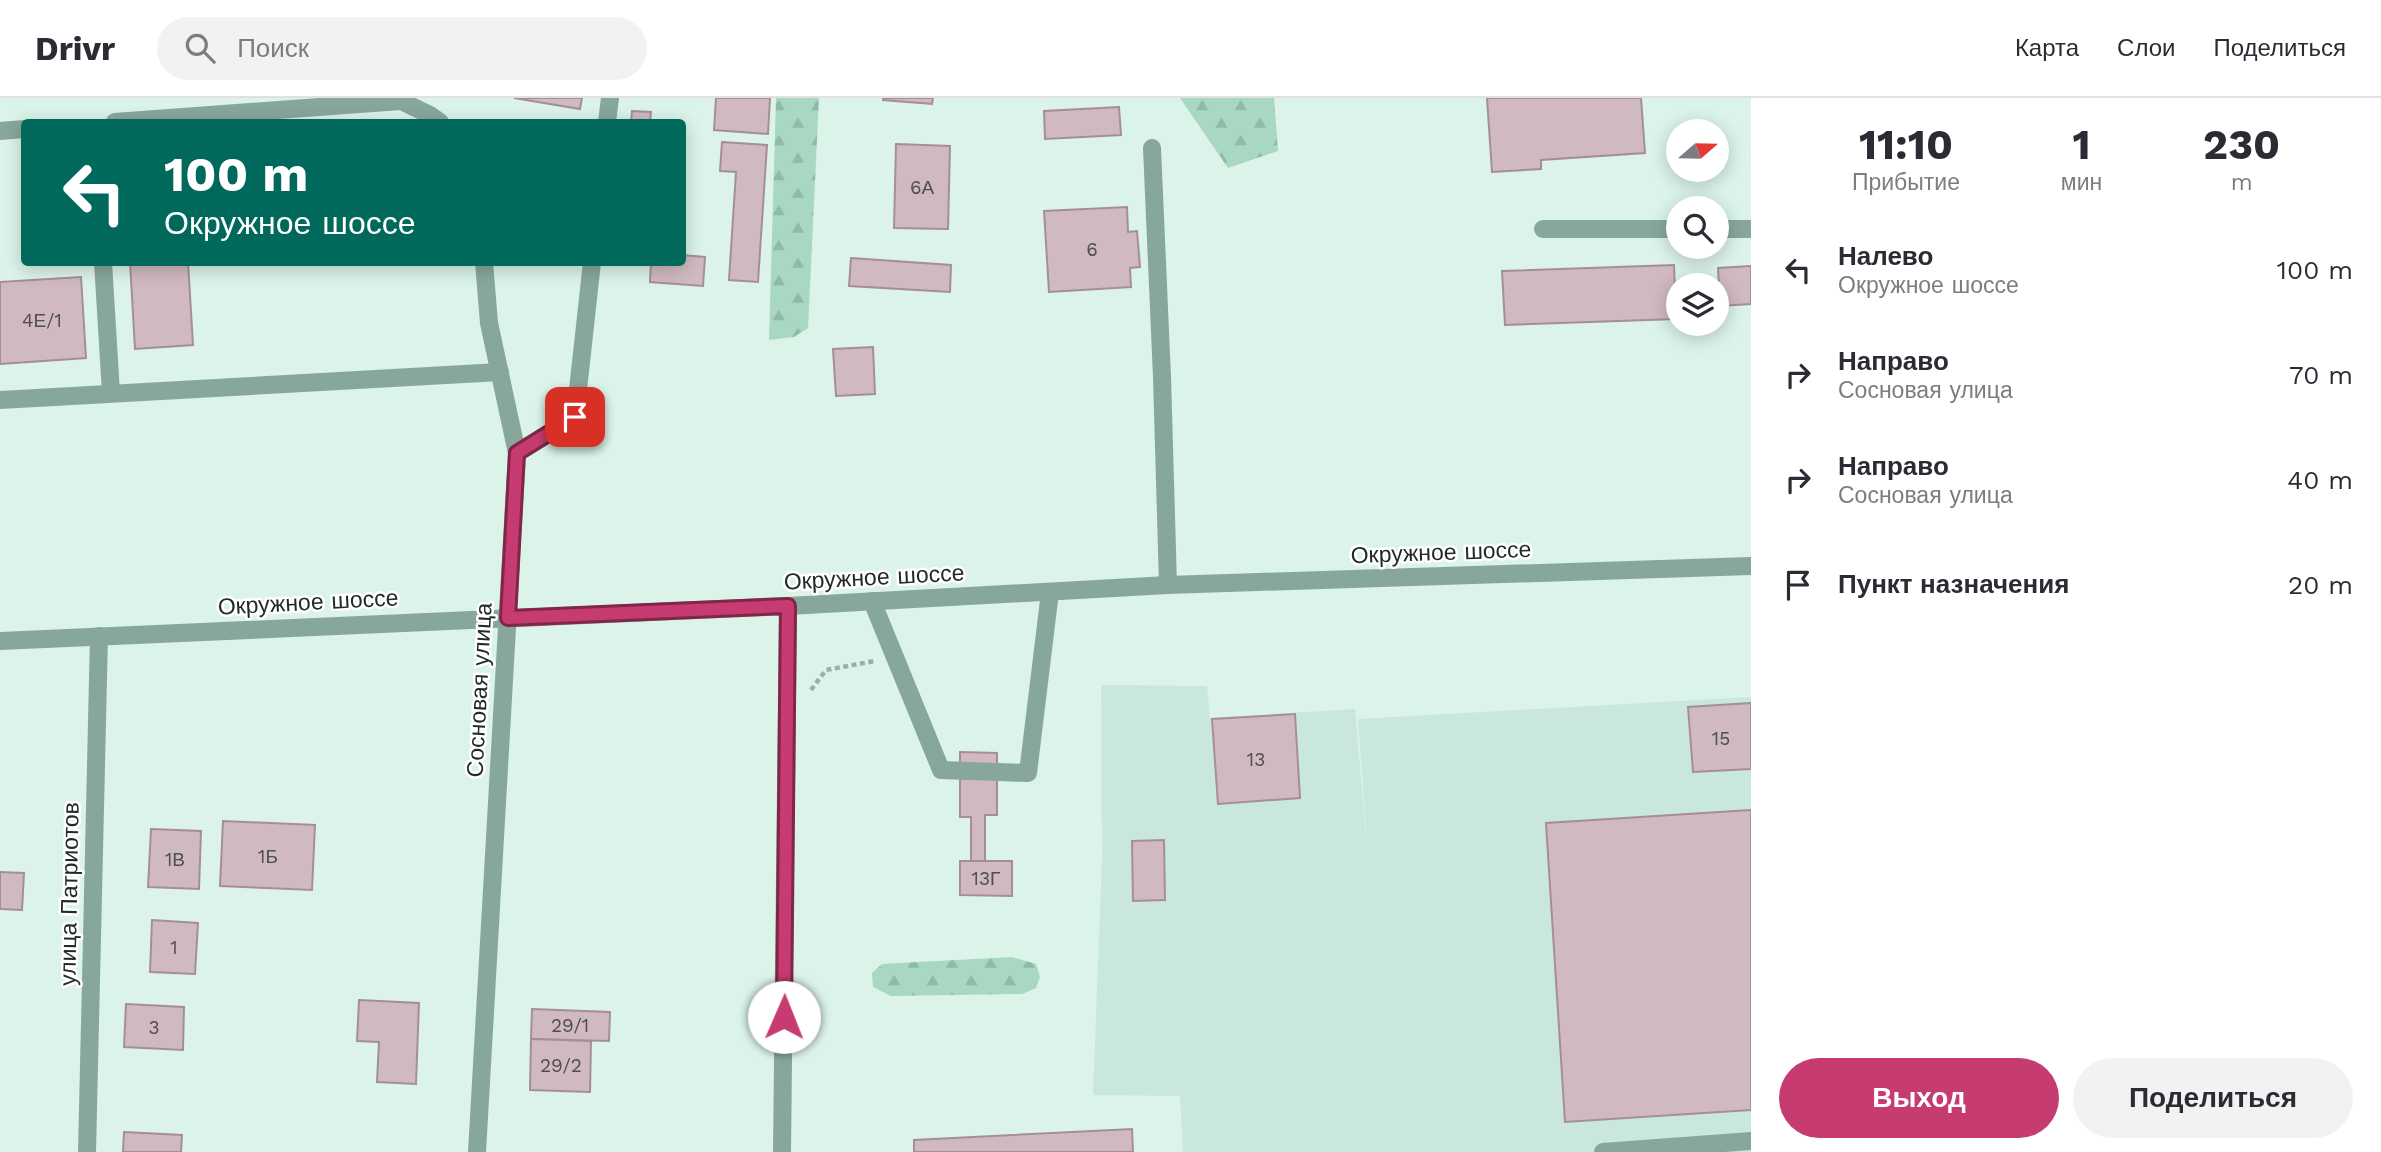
<!DOCTYPE html>
<html lang="ru">
<head>
<meta charset="utf-8">
<style>
	:root { --surface:#fff; --page:#f2f2f3; --text:#2b2b33; --muted:#7c7c81; --line:#e1e1e2; --accent:#c63b70 }
	body { margin:0; font-family:"Work Sans",sans-serif; background:var(--page); color:var(--text); height:100vh; display:flex; flex-direction:column; font-size:26px; white-space:nowrap }
	* { box-sizing:border-box; margin:0 }
	p { font-size:23px; color:var(--muted) }
	.icon { flex:none; width:38px; height:38px; fill:none; stroke:currentColor; stroke-width:2; stroke-linecap:round; stroke-linejoin:round }
	.map { position:relative; flex:1; overflow:hidden }
	.details { display:flex; flex-direction:column; background:var(--surface); width:630px }
	.details>* { flex:none }
	.banner { position:absolute; left:21px; top:21px; width:665px; height:147px; border-radius:7px; box-shadow:0 4px 18px #0003; background:#00695c; color:#fff; overflow:hidden }
	.needle { width:46px; rotate:70deg }
	.controls { position:absolute; left:1666px; top:21px; display:grid; gap:14px }
	.controls a { display:grid; place-items:center; width:63px; height:63px; border-radius:50%; background:var(--surface); box-shadow:0 4px 18px #0003; font-size:35px }
	.pin { position:absolute; display:grid; place-items:center; width:60px; height:60px; color:#fff; margin:-30px; border-radius:14px; box-shadow:0 4px 10px #0006 }
	.me { position:absolute; width:77px; margin:-38px; rotate:1deg; stroke-linejoin:round; filter:drop-shadow(0 0 5px #0008) }
	.turn { display:flex; align-items:center; gap:24px; height:147px; padding:0 28px; font-size:32px }
	.turn .icon { width:91px; height:91px; stroke-width:2.5 }
	.turn b { display:block; font-size:49px; line-height:60px }
	.eta { display:flex; justify-content:space-evenly; align-items:center; height:119px; text-align:center }
	.eta b { font-size:42px; font-weight:700; line-height:49px }
	.cta { display:flex; gap:14px; margin-top:auto; padding:14px 28px }
	.cta a { flex:1; height:80px; border-radius:42px; background:var(--accent); color:#fff; font-size:28px; font-weight:700; line-height:80px; text-align:center }
	.cta a+a { background:var(--page); color:var(--text) }
	ul { padding:0; list-style:none }
	li { display:flex; align-items:center; gap:21px; height:105px; padding:0 28px }
	li div { flex:1 }
	li b { display:block; font-size:26px }
	li em { font-style:normal }
	header { display:flex; align-items:center; gap:42px; box-sizing:border-box; height:98px; padding:0 35px; background:var(--surface); border-bottom:2px solid var(--line) }
	header strong { font-size:33px }
	nav { display:flex; gap:38px; margin-inline-start:auto; font-size:24px }
	.search { width:490px; height:63px; background:var(--page); display:flex; align-items:center; gap:18px; box-sizing:border-box; padding:0 24px; border-radius:38px; color:var(--muted); font-size:26px }
	main { display:flex; flex:1; min-height:0 }
	.map>svg:first-child { display:block }
	.built { fill:#c9e8db }
	.forest { fill:url(#forest-firs) }
	.building { fill:#d0b9bf; stroke:#a58f94; stroke-width:2 }
	.lines { fill:none; stroke-linecap:round; stroke-linejoin:round }
	.path { stroke:#9caea7; stroke-width:4.5; stroke-dasharray:5 3.5; stroke-linecap:butt }
	.minor { stroke:#88a79b; stroke-width:18 }
	.route-casing { stroke:#812649; stroke-width:18 }
	.route { stroke:#c63b70; stroke-width:12 }
	.labels { text-anchor:middle; stroke-width:5; stroke-linejoin:round; paint-order:stroke }
	.number-label { font-size:19px; fill:#4e4e4e }
	.street-label { font-size:23px; fill:#232b28; stroke:#fff }
</style>
</head>
<body>
<header>
<strong>Drivr</strong>
<div class="search"><svg class="icon" aria-label="search" viewBox="0 0 24 24"><circle cx="10" cy="10" r="6"/><path d="M15 15l6 6"/></svg>Поиск</div>
<nav><a>Карта</a><a>Слои</a><a>Поделиться</a></nav>
</header>
<main>
<div class="map">
<svg width="1751" height="1054" viewBox="0 0 1751 1054">
	<defs>
		<pattern id="forest-firs" width="22" height="20" patternUnits="userSpaceOnUse" patternTransform="scale(1.75)"><rect width="22" height="20" fill="#a8d7c4"/><path d="M5 1l3.5 6h-7zM16 11l3.5 6h-7z" fill="#90b9a8"/></pattern>
	</defs>
	<rect width="100%" height="100%" fill="#dbf3e9"/>
	<polygon class="built" points="1101,587 1207,588 1210,620 1355,611 1368,760 1358,621 1751,599 1751,1054 1183,1054 1180,998 1093,997 1102,760"/>
	<g class="forest">
		<polygon points="776,0 819,0 808,230 794,239 769,242"/>
		<polygon points="1180,0 1274,0 1278,53 1228,70"/>
		<polygon points="1012,859 1036,866 1040,879 1036,890 1022,896 891,898 873,889 872,875 882,866"/>
	</g>
	<g class="building">
		<polygon points="514,0 582,0 580,11"/>
		<polygon points="716,0 770,0 768,36 714,32"/>
		<polygon points="883,0 933,0 932,6 883,2"/>
		<polygon points="1487,0 1641,0 1645,55 1541,62 1541,71 1492,74"/>
		<polygon points="1119,9 1121,37 1045,41 1044,13"/>
		<polygon points="632,13 651,14 650,24 631,24"/>
		<polygon points="722,44 767,47 758,184 729,182 736,74 720,73"/>
		<polygon points="896,46 950,48 948,131 894,130"/>
		<polygon points="1127,109 1128,134 1137,133 1140,169 1130,170 1131,189 1049,194 1044,113"/>
		<polygon points="682,157 705,159 703,188 650,184 651,164 682,164"/>
		<polygon points="851,160 951,167 950,194 849,188"/>
		<polygon points="130,164 188,164 193,247 135,251"/>
		<polygon points="1674,167 1676,221 1505,227 1502,173"/>
		<polygon points="1751,168 1751,206 1720,208 1718,170"/>
		<polygon points="81,179 86,260 0,266 0,184"/>
		<polygon points="873,249 875,296 836,298 833,251"/>
		<polygon points="1751,605 1751,671 1693,674 1688,609"/>
		<polygon points="1295,616 1300,700 1218,706 1212,621"/>
		<polygon points="960,654 997,655 997,717 985,717 985,763 971,763 971,719 960,719"/>
		<polygon points="1751,712 1751,1012 1565,1024 1546,725"/>
		<polygon points="223,723 315,727 312,792 220,788"/>
		<polygon points="151,731 201,733 199,791 148,789"/>
		<polygon points="1164,742 1165,802 1133,803 1132,743"/>
		<polygon points="960,763 1012,763 1012,798 960,797"/>
		<polygon points="0,774 24,775 22,812 0,811"/>
		<polygon points="152,822 198,825 195,876 150,874"/>
		<polygon points="359,902 419,905 416,986 377,984 379,944 357,943"/>
		<polygon points="126,906 184,909 183,952 124,949"/>
		<polygon points="532,911 610,914 609,943 531,941"/>
		<polygon points="531,941 591,943 590,994 530,992"/>
		<polygon points="1132,1031 1133,1054 914,1054 914,1042"/>
		<polygon points="124,1034 182,1037 181,1054 123,1054"/>
	</g>
	<g class="lines">
		<polyline class="path" points="811,592 826,572 875,563"/>
		<g class="minor">
			<polyline points="115,24 401,3 430,17 440,24"/>
			<polyline points="607,24 610,0"/>
			<polyline points="0,33 24,31"/>
			<polyline points="1152,50 1162,279 1168,487"/>
			<polyline points="1543,131 1678,131"/>
			<polyline points="1717,131 1751,131"/>
			<polyline points="103,164 111,295"/>
			<polyline points="484,164 489,225 517,355"/>
			<polyline points="0,302 500,274"/>
			<polyline points="872,503 941,672 1028,675 1050,494"/>
			<polyline points="0,543 788,508 1168,487 1751,468"/>
			<polyline points="87,1054 99,538"/>
			<polyline points="477,1054 517,355 575,319 592,164"/>
			<polyline points="782,1054 788,508"/>
			<polyline points="1603,1054 1751,1043"/>
		</g>
	</g>
	<g class="lines">
		<g class="route-casing">
			<polyline id="route" points="575,319 517,355 508,520 788,508 784,919"/>
		</g>
		<use href="#route" class="route"/>
	</g>
	<g class="labels">
		<g class="number-label">
			<text x="922" y="96">6А</text>
			<text x="1092" y="158">6</text>
			<text x="42" y="229">4Е/1</text>
			<text x="1721" y="647">15</text>
			<text x="1256" y="668">13</text>
			<text x="268" y="765">1Б</text>
			<text x="175" y="768">1В</text>
			<text x="986" y="787">13Г</text>
			<text x="174" y="856">1</text>
			<text x="570" y="934">29/1</text>
			<text x="154" y="936">3</text>
			<text x="561" y="974">29/2</text>
		</g>
		<g class="street-label">
			<text transform="translate(1441 454) rotate(-2)" y="8">Окружное шоссе</text>
			<text transform="translate(874 479) rotate(-3)" y="8">Окружное шоссе</text>
			<text transform="translate(308 504) rotate(-3)" y="8">Окружное шоссе</text>
			<text transform="translate(479 592) rotate(-87)" y="8">Сосновая улица</text>
			<text transform="translate(69 796) rotate(-89)" y="8">улица Патриотов</text>
		</g>
	</g>
</svg>
<div class="controls">
<a><svg class="needle" viewBox="-14 -14 28 28"><path d="M0-13l5 13h-10z" fill="#e53935"/><path d="M0 13l5-13h-10z" fill="#7c7c81"/></svg></a>
<a><svg class="icon" aria-label="search" viewBox="0 0 24 24"><circle cx="10" cy="10" r="6"/><path d="M15 15l6 6"/></svg></a>
<a><svg class="icon" aria-label="layers" viewBox="0 0 24 24"><path d="M12 4l9 5-9 5-9-5zM3 14l9 5 9-5"/></svg></a>
</div>
<div class="pin" style="left:575px;top:319px;background:#d93025"><svg class="icon" aria-label="arrive" viewBox="0 0 24 24"><path d="M6 21V4h12l-3 4 3 4H6"/></svg></div>
<svg class="me" style="left:784px;top:919px" viewBox="-20 -20 40 40"><circle r="19" fill="#fff"/><path d="M0-13L10 11 0 6-10 11z" fill="#c63b70"/></svg>
<div class="banner">
<div class="turn"><svg class="icon" aria-label="left" viewBox="0 0 24 24"><path d="M17 20v-9H6M10 6l-5 5 5 5"/></svg><div><b>100 m</b>Окружное шоссе</div></div>
</div>
</div>
<section class="details">
<div class="eta">
<div><b>11:10</b><p>Прибытие</p></div>
<div><b>1</b><p>мин</p></div>
<div><b>230</b><p>m</p></div>
</div>
<ul>
<li><svg class="icon" aria-label="left" viewBox="0 0 24 24"><path d="M17 20v-9H6M10 6l-5 5 5 5"/></svg><div><b>Налево</b><p>Окружное шоссе</p></div><em>100 m</em></li>
<li><svg class="icon" aria-label="right" viewBox="0 0 24 24"><path d="M7 20v-9h11M14 6l5 5-5 5"/></svg><div><b>Направо</b><p>Сосновая улица</p></div><em>70 m</em></li>
<li><svg class="icon" aria-label="right" viewBox="0 0 24 24"><path d="M7 20v-9h11M14 6l5 5-5 5"/></svg><div><b>Направо</b><p>Сосновая улица</p></div><em>40 m</em></li>
<li><svg class="icon" aria-label="arrive" viewBox="0 0 24 24"><path d="M6 21V4h12l-3 4 3 4H6"/></svg><div><b>Пункт назначения</b></div><em>20 m</em></li>
</ul>
<div class="cta"><a>Выход</a><a>Поделиться</a></div>
</section>
</main>
</body>
</html>
